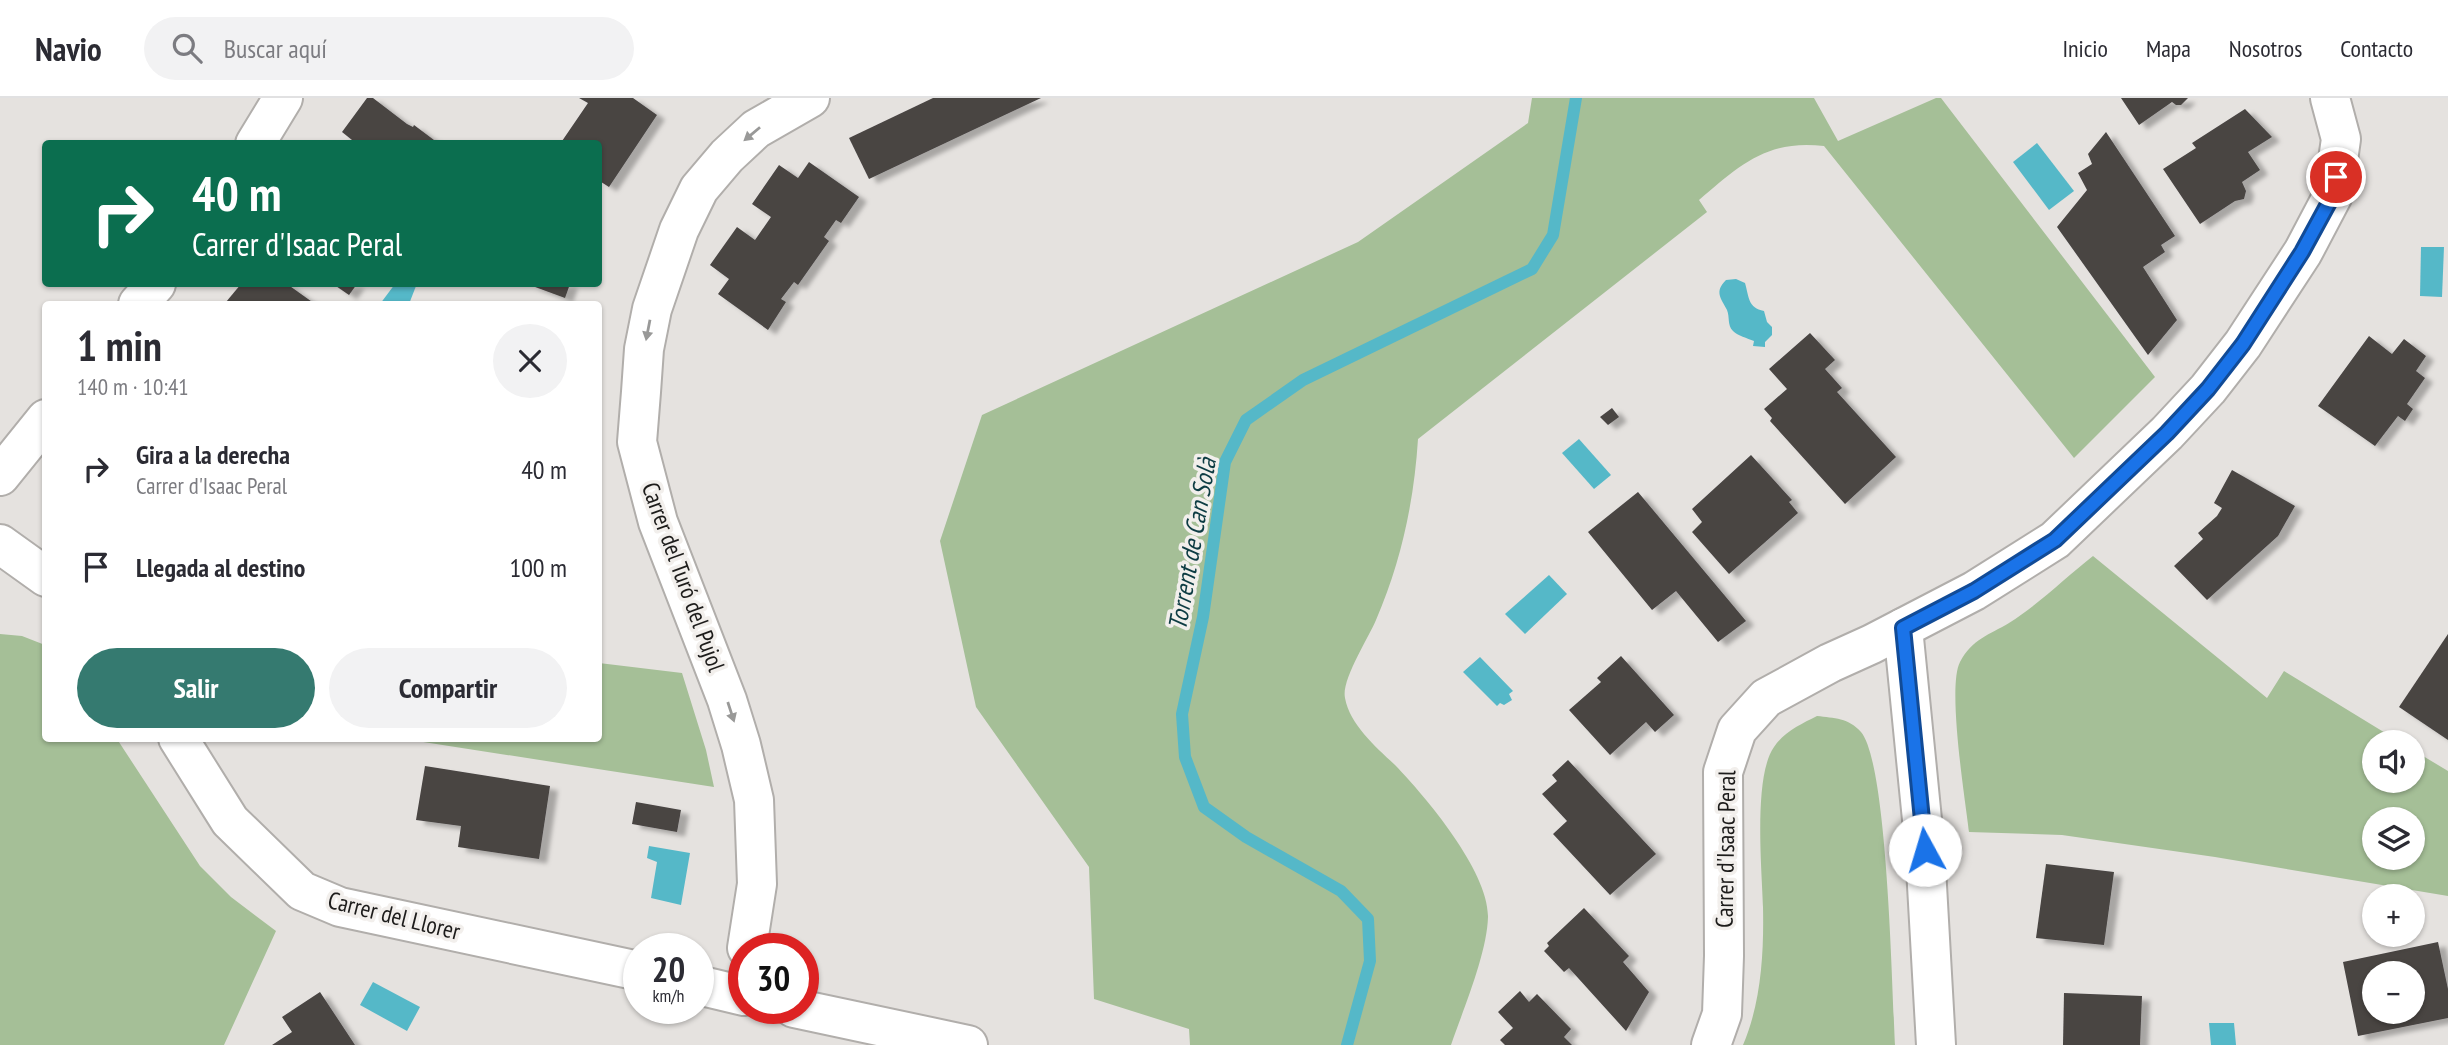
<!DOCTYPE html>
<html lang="es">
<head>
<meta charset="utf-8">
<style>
	:root { --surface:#fff; --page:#f2f2f3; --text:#2b2b33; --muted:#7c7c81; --line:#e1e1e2; --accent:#357a70 }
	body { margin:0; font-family:"PT Sans Narrow",sans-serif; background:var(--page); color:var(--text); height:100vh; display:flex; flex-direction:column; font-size:26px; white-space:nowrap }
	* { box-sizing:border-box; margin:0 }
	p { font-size:23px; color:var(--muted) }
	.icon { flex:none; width:38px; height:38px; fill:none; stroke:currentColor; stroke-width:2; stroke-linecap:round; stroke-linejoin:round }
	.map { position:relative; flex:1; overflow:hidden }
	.drawer { position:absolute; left:42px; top:203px; width:560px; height:441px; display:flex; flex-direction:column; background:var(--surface); border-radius:7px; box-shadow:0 2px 5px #0004 }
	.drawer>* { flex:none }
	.guide { position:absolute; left:42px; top:42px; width:560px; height:147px; border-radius:7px; box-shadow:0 2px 5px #0004; background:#0b6e4f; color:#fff; overflow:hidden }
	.fabs { position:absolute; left:2362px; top:632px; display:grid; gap:14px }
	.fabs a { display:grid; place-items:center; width:63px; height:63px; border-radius:50%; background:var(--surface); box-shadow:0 2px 5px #0004; font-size:35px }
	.speed { position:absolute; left:623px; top:835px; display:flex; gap:14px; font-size:35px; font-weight:700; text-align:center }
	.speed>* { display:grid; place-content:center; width:91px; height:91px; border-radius:50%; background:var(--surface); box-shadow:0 2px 5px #0004; line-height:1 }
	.speed small { font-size:18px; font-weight:400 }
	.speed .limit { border:10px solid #d22; background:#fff; color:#111 }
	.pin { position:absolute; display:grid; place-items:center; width:60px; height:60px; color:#fff; margin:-30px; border:4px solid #fff; border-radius:50%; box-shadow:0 2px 7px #0007 }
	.me { position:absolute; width:77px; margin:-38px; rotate:354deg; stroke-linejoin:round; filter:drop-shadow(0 0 5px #0008) }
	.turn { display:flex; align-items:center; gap:24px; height:147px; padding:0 35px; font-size:32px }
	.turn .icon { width:91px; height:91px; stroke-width:2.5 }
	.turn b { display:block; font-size:49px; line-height:60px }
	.round { display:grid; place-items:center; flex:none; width:74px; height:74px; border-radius:37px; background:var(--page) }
	.headline { display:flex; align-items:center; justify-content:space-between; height:119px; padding:0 35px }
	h1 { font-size:42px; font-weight:700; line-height:52px }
	.action { display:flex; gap:14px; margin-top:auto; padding:14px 35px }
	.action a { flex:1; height:80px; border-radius:42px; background:var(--accent); color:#fff; font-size:28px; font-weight:700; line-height:80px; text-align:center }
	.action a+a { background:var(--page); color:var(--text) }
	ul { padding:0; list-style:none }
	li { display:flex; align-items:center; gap:21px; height:98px; padding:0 35px }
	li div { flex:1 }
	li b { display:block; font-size:26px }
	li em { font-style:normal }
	header { display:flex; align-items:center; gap:42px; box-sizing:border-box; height:98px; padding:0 35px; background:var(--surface); border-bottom:2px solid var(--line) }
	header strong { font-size:33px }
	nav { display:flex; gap:38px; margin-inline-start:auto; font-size:24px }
	.search { width:490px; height:63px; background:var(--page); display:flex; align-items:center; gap:18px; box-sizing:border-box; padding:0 24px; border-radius:38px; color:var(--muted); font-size:26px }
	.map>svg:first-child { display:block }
	.green { fill:#a5bf97; fill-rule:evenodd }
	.water { fill:#55b8c8 }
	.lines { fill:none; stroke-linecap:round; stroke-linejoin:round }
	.stream { stroke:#55b8c8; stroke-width:12 }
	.building { fill:#484443; fill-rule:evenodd; filter:url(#shadow) }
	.minor-casing { stroke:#b1aeab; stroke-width:42 }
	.minor { stroke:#fff; stroke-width:38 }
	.oneway { fill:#999998 }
	.route-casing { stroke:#114b97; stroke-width:18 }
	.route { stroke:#1a73e8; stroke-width:12 }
	.labels { text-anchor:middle; stroke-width:7; stroke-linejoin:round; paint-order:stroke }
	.street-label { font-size:24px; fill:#1d1c1b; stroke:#f2efec }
	.water-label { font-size:26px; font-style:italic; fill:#0d3c43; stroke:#f2efec }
</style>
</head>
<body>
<header>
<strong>Navio</strong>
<div class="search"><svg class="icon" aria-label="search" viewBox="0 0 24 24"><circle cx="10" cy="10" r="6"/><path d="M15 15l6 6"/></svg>Buscar aquí</div>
<nav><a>Inicio</a><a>Mapa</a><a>Nosotros</a><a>Contacto</a></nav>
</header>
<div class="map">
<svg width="2448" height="947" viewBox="0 0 2448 947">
	<defs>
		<filter id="shadow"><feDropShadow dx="8" dy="4.5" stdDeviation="2" flood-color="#0004"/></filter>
	</defs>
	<rect width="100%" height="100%" fill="#e5e2df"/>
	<g class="green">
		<path d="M1532,0H1814L1838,43L1936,0H1941L2155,279L2074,360L1824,48C1767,41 1739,68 1699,102L1707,114L1418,341C1414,404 1401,464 1376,522C1369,539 1341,582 1345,600C1350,627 1376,649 1395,667C1426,699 1489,774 1488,819C1487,856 1463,912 1451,947H1190L1189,931L1094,901L1089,769L976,609L940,443L982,317L1358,144L1528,25Z"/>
		<path d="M2093,458L2267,600L2284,573L2400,644H2375V682H2413V652L2448,673V798L2215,759L2062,737L1969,734C1965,700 1947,589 1960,564C1972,541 1989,537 2009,525C2038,507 2066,479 2093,458ZM2413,721V760H2375V721Z"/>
		<polygon points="0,536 22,538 45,547 46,640 117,641 200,768 231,799 276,833 224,947 0,947"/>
		<polygon points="599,565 682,575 706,652 714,689 404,641 598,640"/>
		<path d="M1817,618C1834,620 1849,620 1861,634C1888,666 1892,893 1895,947H1743C1761,905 1764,855 1763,809C1762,772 1753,679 1774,649C1784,634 1801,626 1817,618Z"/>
	</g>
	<g class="water">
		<polygon points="2037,45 2074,93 2049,112 2013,64"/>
		<polygon points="2421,149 2444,149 2442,199 2420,198"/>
		<path d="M1736,181L1745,185C1749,199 1748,210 1764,213L1767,224L1772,229V237L1765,244V249L1753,248L1754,243C1747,240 1738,238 1733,233C1727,227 1730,219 1727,212C1721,200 1714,194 1726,182Z"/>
		<polygon points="395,186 413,186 416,188 409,206 380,206"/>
		<polygon points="1579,341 1611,377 1594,391 1562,355"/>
		<polygon points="1549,477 1567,496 1525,536 1505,516"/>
		<polygon points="1480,559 1513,593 1509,596 1512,602 1504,607 1500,605 1497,608 1463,574"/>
		<polygon points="649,748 690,755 681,807 651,800 657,764 647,760"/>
		<polygon points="373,884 420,909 407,933 360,907"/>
		<polygon points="2209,925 2234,925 2236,947 2211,947"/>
	</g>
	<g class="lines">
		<polyline class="stream" points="1347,947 1370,863 1368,821 1341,793 1246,739 1204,709 1185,659 1182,616 1203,519 1225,364 1246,322 1303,282 1532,171 1553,137 1576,0"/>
	</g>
	<g class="building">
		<polygon points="367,0 373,0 407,26 413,29 414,27 434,42 431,46 350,46 352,42 342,34"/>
		<polygon points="579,0 633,0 657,17 609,89 598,82 598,46 560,46 588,5"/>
		<polygon points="933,0 1041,0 869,81 849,40"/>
		<polygon points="2121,0 2188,0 2181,7 2176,7 2172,4 2139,27"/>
		<polygon points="2245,11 2272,39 2248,54 2260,72 2242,84 2246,93 2244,101 2235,103 2200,126 2163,71 2196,50 2192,45"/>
		<polygon points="2106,34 2175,138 2161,147 2165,154 2143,169 2177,222 2148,257 2057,129 2087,92 2078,75 2092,66 2088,56"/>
		<polygon points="809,64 859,99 841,125 836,122 824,139 829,143 798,187 794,184 781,201 786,204 768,232 718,196 729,181 710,167 737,129 755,142 771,119 752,106 779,67 798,80"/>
		<polygon points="241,186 287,186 315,206 229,206 226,204"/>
		<polygon points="333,186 357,186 349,197"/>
		<polygon points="527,186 570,186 565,200"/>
		<polygon points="1810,235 1835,262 1825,271 1842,290 1837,294 1896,359 1845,406 1770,323 1772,320 1764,311 1787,291 1769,271"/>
		<polygon points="2369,238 2392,256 2404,241 2426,258 2416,273 2425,280 2407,306 2413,311 2405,323 2398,318 2375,348 2318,308"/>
		<polygon points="1612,310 1619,319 1608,327 1600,319"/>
		<polygon points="1751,357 1792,402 1789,404 1798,415 1729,476 1692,434 1702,424 1692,411"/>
		<polygon points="2232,372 2295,408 2278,438 2207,502 2174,468 2203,441 2198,435 2217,418 2222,410 2214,405"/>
		<polygon points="1638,394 1746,523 1718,544 1676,493 1652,512 1588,434"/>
		<polygon points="2448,536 2448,642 2399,609"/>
		<polygon points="1621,558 1674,617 1655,634 1646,624 1610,657 1569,612 1601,584 1597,580"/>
		<polygon points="1568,662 1656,756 1610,797 1553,736 1567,723 1542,696 1557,683 1552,677"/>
		<polygon points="425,668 550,688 539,761 458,749 461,728 416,722"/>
		<polygon points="636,704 681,712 677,734 632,726"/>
		<polygon points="2046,766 2114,774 2104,847 2036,840"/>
		<polygon points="1584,810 1629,858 1623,864 1649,894 1626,933 1569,870 1564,874 1544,853 1549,848 1547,845"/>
		<path d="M2438,844L2448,891V920L2358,938L2343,864ZM2375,875H2413V914H2375Z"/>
		<polygon points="1520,893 1529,904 1537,896 1571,931 1564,939 1572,947 1505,947 1500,942 1513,930 1498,914"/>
		<polygon points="320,894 355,947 272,947 292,934 282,919"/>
		<polygon points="2064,895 2142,898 2140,947 2063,947"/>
	</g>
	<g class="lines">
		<g class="minor-casing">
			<g id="minor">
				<polyline points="255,46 283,0"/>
				<polyline points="138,206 156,186"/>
				<polyline points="0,378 46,321"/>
				<polyline points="0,446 46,479"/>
				<polyline points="1903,530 1925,752 1936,947"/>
				<polyline points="178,640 230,723 302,793 340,809 639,873"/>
				<polyline points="747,850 757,786 754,702 741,647 727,602 658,424 637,344 641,294 644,251 652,211 679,132 699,91 727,58 756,31 810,0"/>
				<polyline points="698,887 744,898"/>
				<polyline points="794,910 968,947"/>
				<polyline points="1711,947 1722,916 1724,858 1723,674 1737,632 1766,600 1830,565 1872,546 1974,493 2055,442 2167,335 2208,291 2243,246 2303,154 2333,97 2341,41 2330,0"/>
			</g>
		</g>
		<use href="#minor" class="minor"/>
	</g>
	<defs><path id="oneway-solid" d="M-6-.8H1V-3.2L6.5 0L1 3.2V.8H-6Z" transform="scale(1.75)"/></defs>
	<g class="oneway">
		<use href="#oneway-solid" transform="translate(752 36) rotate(140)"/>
		<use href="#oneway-solid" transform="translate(648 232) rotate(101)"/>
		<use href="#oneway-solid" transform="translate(731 614) rotate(72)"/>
	</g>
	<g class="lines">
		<g class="route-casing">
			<polyline id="route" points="1925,752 1903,530 1974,493 2055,442 2167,335 2208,291 2243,246 2302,154 2333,97 2336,79"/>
		</g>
		<use href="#route" class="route"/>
	</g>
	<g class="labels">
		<g class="street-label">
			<text transform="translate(683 479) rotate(70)" y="8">Carrer del Turó del Pujol</text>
			<text transform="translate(1726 751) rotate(-89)" y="8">Carrer d'Isaac Peral</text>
			<text transform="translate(394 818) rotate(14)" y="8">Carrer del Llorer</text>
		</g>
		<g class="water-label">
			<text transform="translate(1192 446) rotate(-80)" y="9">Torrent de Can Solà</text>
		</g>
	</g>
</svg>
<div class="fabs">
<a><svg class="icon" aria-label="sound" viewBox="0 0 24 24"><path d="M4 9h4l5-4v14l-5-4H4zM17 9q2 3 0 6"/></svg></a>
<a><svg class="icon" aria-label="layers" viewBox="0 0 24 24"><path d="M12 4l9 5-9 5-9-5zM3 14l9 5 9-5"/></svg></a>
<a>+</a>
<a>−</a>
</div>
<div class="speed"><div>20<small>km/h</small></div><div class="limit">30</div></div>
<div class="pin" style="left:2336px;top:79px;background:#d93025"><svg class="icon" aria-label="arrive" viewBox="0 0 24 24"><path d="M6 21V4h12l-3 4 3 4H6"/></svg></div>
<svg class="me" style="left:1925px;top:752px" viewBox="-20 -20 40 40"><circle r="19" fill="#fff"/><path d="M0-13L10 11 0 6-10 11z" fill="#1a73e8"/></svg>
<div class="guide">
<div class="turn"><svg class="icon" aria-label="right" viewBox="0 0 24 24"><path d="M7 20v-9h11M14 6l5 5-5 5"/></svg><div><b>40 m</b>Carrer d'Isaac Peral</div></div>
</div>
<section class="drawer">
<div class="headline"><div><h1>1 min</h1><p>140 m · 10:41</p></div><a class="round"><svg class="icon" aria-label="close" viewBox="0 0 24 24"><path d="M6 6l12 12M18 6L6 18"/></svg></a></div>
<ul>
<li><svg class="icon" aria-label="right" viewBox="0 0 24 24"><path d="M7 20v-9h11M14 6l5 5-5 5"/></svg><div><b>Gira a la derecha</b><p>Carrer d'Isaac Peral</p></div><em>40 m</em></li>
<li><svg class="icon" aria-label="arrive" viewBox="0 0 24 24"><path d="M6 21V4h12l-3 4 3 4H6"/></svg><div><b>Llegada al destino</b></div><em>100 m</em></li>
</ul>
<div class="action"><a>Salir</a><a>Compartir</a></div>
</section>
</div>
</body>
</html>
